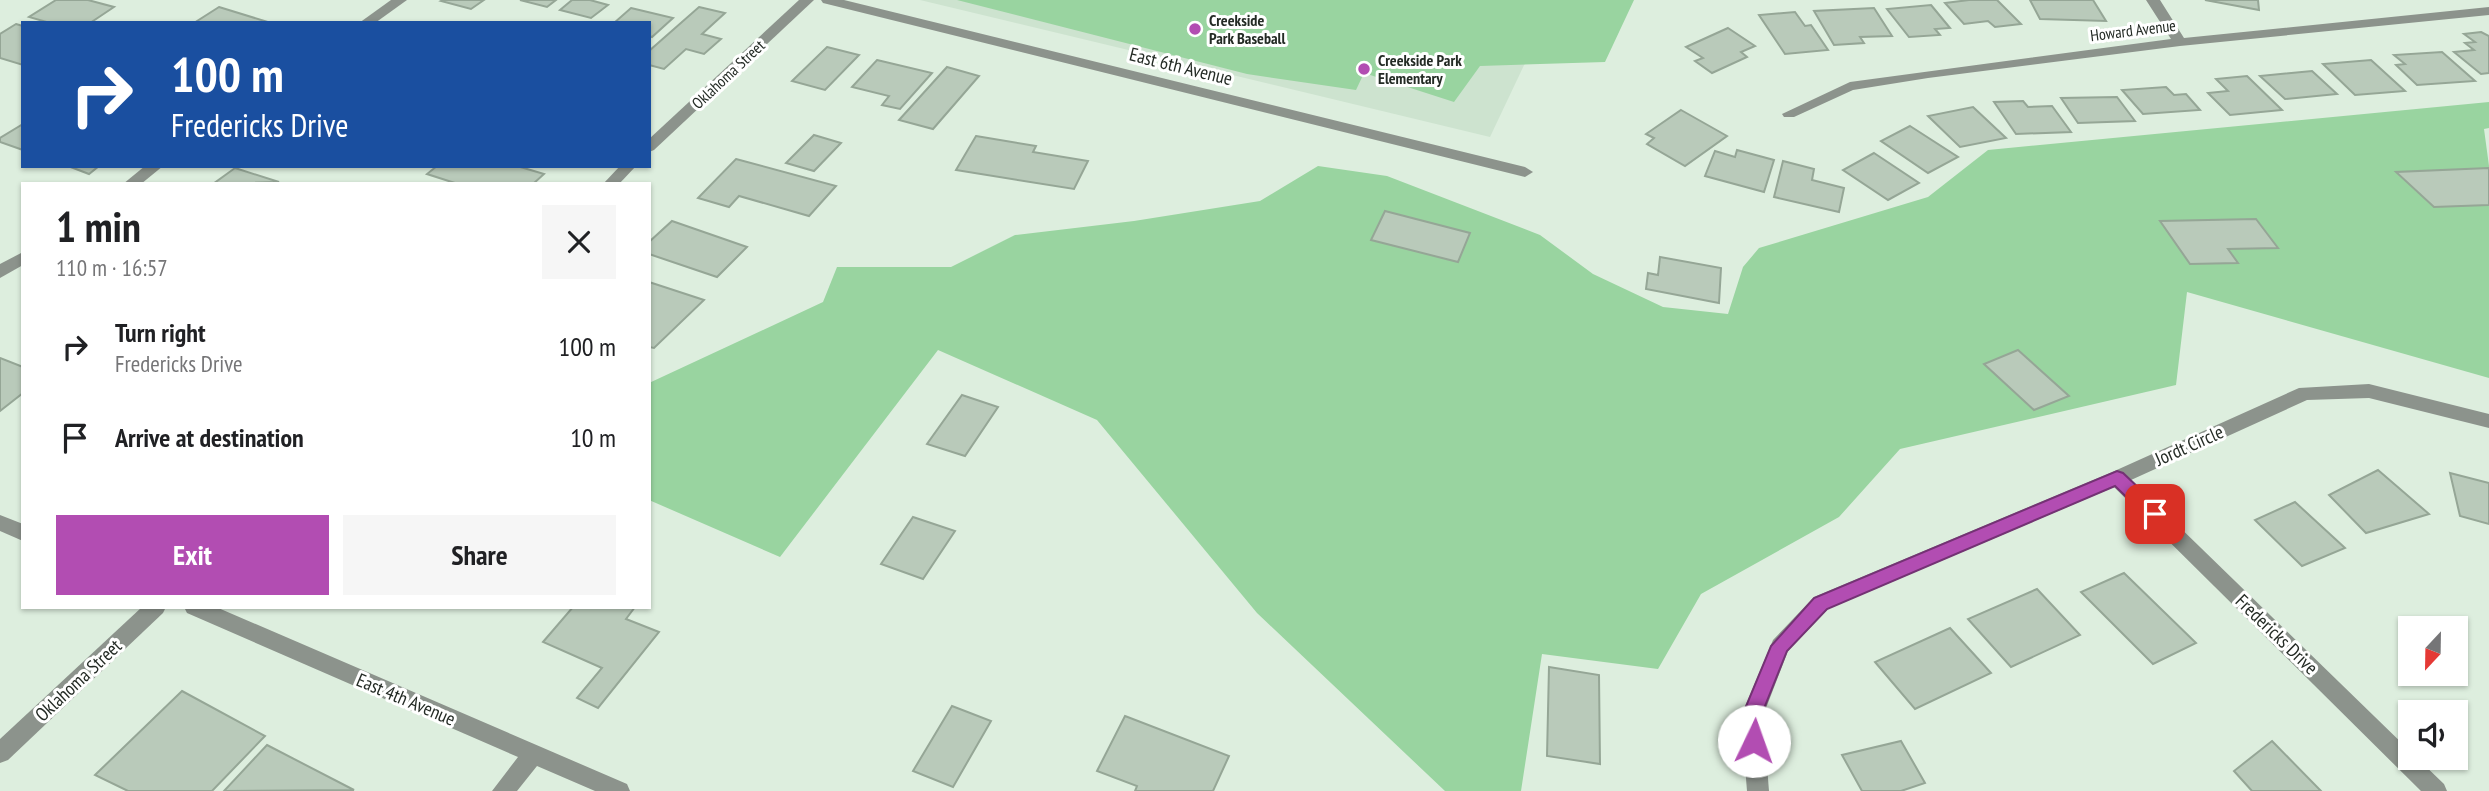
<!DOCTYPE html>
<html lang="en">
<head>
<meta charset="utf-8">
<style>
	:root { --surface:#fff; --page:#f6f6f6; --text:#202124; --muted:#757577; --accent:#b24db2 }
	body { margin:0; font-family:"PT Sans Narrow",sans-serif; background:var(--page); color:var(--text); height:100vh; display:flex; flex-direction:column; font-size:26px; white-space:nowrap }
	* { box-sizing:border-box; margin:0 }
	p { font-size:23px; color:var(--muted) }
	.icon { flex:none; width:38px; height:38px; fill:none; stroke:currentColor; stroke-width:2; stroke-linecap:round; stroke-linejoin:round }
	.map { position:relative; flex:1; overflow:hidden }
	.details { position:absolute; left:21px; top:182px; width:630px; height:427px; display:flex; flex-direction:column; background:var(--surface); border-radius:0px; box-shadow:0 2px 5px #0004 }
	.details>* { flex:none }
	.banner { position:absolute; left:21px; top:21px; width:630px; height:147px; border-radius:0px; box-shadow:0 2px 5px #0004; background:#1a4fa0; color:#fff; overflow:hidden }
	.needle { width:46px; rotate:202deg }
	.controls { position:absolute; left:2398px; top:616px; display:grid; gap:14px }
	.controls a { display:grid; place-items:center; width:70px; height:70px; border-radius:0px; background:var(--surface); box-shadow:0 2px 5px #0004; font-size:35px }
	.pin { position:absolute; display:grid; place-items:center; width:60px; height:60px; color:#fff; margin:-30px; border-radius:14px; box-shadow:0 4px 10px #0006 }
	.me { position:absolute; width:77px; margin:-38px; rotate:3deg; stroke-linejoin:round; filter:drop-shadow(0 0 5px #0008) }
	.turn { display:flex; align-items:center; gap:24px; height:147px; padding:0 35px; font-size:32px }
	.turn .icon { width:91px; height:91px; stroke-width:2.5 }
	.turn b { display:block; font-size:49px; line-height:60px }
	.round { display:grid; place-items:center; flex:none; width:74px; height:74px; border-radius:0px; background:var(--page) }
	.overview { display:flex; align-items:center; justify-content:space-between; height:119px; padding:0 35px }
	h1 { font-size:42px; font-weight:700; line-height:52px }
	.button { display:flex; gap:14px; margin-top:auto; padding:14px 35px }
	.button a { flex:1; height:80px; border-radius:0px; background:var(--accent); color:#fff; font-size:28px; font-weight:700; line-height:80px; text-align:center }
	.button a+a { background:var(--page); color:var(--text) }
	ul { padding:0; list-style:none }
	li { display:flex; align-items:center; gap:21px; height:91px; padding:0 35px }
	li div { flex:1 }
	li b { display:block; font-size:26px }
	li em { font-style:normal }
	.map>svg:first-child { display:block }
	.built { fill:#cde3cf }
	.green { fill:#99d4a0 }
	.building { fill:#b9caba; stroke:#95a696; stroke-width:2 }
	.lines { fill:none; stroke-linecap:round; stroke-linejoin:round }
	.minor { fill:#8c938c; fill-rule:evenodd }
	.route { fill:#b24db2; stroke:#743274; stroke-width:2 }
	.poi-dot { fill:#b24db2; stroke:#fff; stroke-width:2.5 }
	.labels { text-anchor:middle; stroke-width:6; stroke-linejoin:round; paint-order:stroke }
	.far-poi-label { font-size:16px; font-weight:bold; fill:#242b25; stroke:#fff; text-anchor:start }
	.far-street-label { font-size:16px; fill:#242b25; stroke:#fff }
	.street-label { font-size:19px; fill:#242b25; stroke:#fff }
</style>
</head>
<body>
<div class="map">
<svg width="2489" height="791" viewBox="0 0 2489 791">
	<rect width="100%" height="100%" fill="#ddeede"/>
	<polygon class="built" points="920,0 1555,0 1490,137"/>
	<g class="green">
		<polygon points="957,0 1634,0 1605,62 1480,66 1454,102 1364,73 1356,90 1247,74"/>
		<polygon points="2489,102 2489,128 2484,129 2489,166 2489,378 2187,292 2176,385 1900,449 1839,517 1701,594 1658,669 1542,654 1521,791 1445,791 1257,613 1097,420 938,350 780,557 649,500 649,383 823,302 837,267 951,267 1015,235 1134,221 1260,201 1318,166 1387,176 1540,235 1593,274 1663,307 1728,314 1743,267 1759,248 1928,197 1988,150"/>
	</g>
	<g class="building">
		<polygon points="56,0 88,0 114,7 90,23 50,23 29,17"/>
		<polygon points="484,0 471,9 441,1 443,0"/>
		<polygon points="520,0 556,0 547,7"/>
		<polygon points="572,0 590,0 608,5 591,18 560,10"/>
		<polygon points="1969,0 1997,0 2021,24 1995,27 1988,21 1964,24 1945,3"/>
		<polygon points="2030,0 2093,0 2106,21 2040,19"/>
		<polygon points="2205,0 2258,0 2259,10"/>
		<polygon points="1931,5 1950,28 1935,29 1940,35 1909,37 1887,9"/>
		<polygon points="219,7 271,23 194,23"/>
		<polygon points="699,7 725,13 702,34 721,39 704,54 686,49 664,69 649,65 649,51"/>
		<polygon points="631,8 673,18 652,37 649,36 649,23 614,23"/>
		<polygon points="1874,8 1892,36 1860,37 1864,43 1834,45 1814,11"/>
		<polygon points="1795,12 1805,26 1811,25 1828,50 1785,54 1759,15"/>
		<polygon points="16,24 23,26 23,65 0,58 0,34"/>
		<polygon points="1728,28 1755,46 1741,52 1747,57 1712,73 1695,61 1703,58 1686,47"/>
		<polygon points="2481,32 2489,36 2489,73 2481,74 2454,52 2474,50 2465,43 2475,42 2464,34"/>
		<polygon points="827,47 859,55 825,90 792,81"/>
		<polygon points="2442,52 2475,81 2417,85 2396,65 2405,64 2394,55"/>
		<polygon points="877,60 932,73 900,109 882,105 889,96 852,87"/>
		<polygon points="2371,60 2405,91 2355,95 2323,64"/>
		<polygon points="947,67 979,76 933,129 899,120"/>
		<polygon points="2312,71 2337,94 2285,99 2260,76"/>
		<polygon points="2247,76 2282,110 2230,115 2208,93 2228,91 2216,79"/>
		<polygon points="2166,87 2174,95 2186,94 2200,110 2143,114 2122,90"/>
		<polygon points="2117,97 2135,121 2078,123 2061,98"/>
		<polygon points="2023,101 2028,107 2052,106 2071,132 2016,134 1994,102"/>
		<polygon points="1973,107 2006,138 1960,147 1928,116"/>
		<polygon points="1681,110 1727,136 1685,166 1647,144 1654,138 1646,134"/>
		<polygon points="23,124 23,150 0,142 0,138"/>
		<polygon points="1910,126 1958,157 1928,173 1881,141"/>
		<polygon points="814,135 841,143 814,171 786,163"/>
		<polygon points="976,136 1036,146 1033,152 1088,161 1074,189 956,170"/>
		<polygon points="1737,150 1774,160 1764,192 1705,176 1715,151 1735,157"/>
		<polygon points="1874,153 1919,183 1888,200 1843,170"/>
		<polygon points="736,159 836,186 809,216 739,196 729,207 698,198"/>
		<polygon points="1783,161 1814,169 1812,180 1844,188 1839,212 1774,197"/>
		<polygon points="68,166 99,166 89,174"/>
		<polygon points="437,166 517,166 544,174 533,184 458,184 427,174"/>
		<polygon points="235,168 279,182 213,184"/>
		<polygon points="2489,168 2489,205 2434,207 2396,172"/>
		<polygon points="1385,211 1470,233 1458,262 1371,240"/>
		<polygon points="2256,219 2278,248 2228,249 2238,263 2190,264 2160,221"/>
		<polygon points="672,221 747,247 717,277 649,254 649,242"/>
		<polygon points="1660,257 1721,268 1719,303 1646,289 1648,273 1658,275"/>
		<polygon points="649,282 704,300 654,348 649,347"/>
		<polygon points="2018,350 2069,396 2034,410 1984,364"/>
		<polygon points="0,358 23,367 23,393 0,411"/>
		<polygon points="962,395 998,407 965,456 927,444"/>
		<polygon points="2378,470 2429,514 2366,533 2329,495"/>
		<polygon points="2450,473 2489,483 2489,524 2460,516"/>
		<polygon points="2295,502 2345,548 2302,566 2255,520"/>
		<polygon points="913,517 955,531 923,579 881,564"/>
		<polygon points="2124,573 2196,643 2153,664 2081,592"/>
		<polygon points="2037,589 2080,635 2011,667 1968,619"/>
		<polygon points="573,607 635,607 626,619 659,632 598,708 577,698 602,668 543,642"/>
		<polygon points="1950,628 1991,673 1915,709 1875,662"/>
		<polygon points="1549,667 1599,675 1600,764 1547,756"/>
		<polygon points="182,691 265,736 212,791 128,791 95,775"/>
		<polygon points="952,706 991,721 953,787 913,771"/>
		<polygon points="1125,716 1229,756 1213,791 1135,791 1137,786 1097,771"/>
		<polygon points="1901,741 1925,783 1901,791 1862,791 1842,755"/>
		<polygon points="2272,741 2321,791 2252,791 2234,771"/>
		<polygon points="267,745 354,790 224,791"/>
	</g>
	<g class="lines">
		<g class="minor">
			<polygon points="391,0 407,0 375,23 359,23"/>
			<polygon points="799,0 814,0 654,150 649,152 649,139"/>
			<polygon points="821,0 844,0 1525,167 1533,172 1525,177 823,3"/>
			<polygon points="2146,0 2160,0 2184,38 2489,7 2489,15 2180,46 1928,78 1853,90 1794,117 1784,117 1782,114 1850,82 2171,39"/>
			<polygon points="145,166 163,166 141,184 123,184"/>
			<polygon points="620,166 636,166 619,184 603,184"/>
			<polygon points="23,252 23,265 0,278 0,264"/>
			<polygon points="2369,384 2489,414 2489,428 2369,398 2307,400 2131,480 2410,751 2410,758 2417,758 2444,784 2447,791 2421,791 2114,487 1828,609 1788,651 1763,716 1769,791 1747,791 1741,716 1773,640 1814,597 2110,473 2299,388"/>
			<polygon points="0,515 23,524 23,541 0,531"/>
			<polygon points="142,607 166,607 163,613 8,760 0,763 0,739"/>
			<polygon points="184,607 216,607 627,784 630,791 595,791 537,766 517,791 492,791 518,757 187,613"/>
		</g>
	</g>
	<polygon class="route" points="2117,471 2123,473 2161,509 2163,514 2161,519 2149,519 2115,486 1827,609 1787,651 1761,716 1763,741 1760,747 1754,749 1747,747 1742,716 1771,646 1814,598"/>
	<g class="poi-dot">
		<circle cx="1195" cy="29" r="7"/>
		<circle cx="1364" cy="69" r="7"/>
	</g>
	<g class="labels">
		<g class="far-poi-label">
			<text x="1209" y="26">Creekside<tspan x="1209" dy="18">Park Baseball</tspan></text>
			<text x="1378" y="66">Creekside Park<tspan x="1378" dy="18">Elementary</tspan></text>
		</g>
		<g class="far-street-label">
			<text transform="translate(2133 30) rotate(-7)" y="6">Howard Avenue</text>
			<text transform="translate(728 74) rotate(-43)" y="6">Oklahoma Street</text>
		</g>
		<g class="street-label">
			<text transform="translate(1181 66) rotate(14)" y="7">East 6th Avenue</text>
			<text transform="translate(2189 445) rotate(-24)" y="7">Jordt Circle</text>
			<text transform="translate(2277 634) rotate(44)" y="7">Fredericks Drive</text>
			<text transform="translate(78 680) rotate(-43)" y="7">Oklahoma Street</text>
			<text transform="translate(406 699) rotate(23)" y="7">East 4th Avenue</text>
		</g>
	</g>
</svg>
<div class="controls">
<a><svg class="needle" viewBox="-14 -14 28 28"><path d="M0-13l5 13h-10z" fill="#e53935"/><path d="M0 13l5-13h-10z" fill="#757577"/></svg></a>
<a><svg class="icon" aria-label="sound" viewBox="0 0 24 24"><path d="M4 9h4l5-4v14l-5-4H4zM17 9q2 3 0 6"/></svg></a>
</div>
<div class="pin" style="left:2155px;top:514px;background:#d93025"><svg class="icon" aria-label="arrive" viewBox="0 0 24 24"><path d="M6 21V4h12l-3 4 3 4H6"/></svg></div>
<svg class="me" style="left:1754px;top:741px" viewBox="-20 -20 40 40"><circle r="19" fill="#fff"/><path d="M0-13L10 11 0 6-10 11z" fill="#b24db2"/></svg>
<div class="banner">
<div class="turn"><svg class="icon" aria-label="right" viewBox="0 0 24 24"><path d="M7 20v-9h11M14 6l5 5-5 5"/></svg><div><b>100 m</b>Fredericks Drive</div></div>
</div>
<section class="details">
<div class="overview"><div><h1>1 min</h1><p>110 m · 16:57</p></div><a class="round"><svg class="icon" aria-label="close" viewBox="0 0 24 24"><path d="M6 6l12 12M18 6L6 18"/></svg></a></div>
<ul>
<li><svg class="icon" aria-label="right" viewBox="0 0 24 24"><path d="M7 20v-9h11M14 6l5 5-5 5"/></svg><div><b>Turn right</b><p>Fredericks Drive</p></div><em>100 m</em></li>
<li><svg class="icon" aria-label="arrive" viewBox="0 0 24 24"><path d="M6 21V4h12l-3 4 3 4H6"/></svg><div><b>Arrive at destination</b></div><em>10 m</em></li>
</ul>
<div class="button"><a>Exit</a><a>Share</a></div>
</section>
</div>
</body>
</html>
